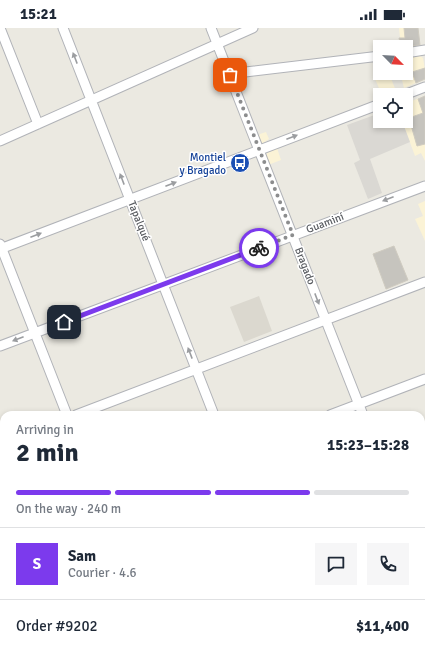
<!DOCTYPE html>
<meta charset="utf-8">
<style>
body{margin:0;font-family:Signika,sans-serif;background:#f6f6f7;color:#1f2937;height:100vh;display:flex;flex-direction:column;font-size:15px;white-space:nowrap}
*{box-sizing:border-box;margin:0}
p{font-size:13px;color:#747a83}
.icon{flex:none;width:22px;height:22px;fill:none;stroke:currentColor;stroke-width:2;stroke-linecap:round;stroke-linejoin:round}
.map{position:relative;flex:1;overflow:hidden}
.sheet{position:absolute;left:0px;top:383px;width:425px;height:248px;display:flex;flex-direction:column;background:#fff;border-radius:12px 12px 0 0;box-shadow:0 2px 6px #0003}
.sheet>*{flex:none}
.needle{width:26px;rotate:114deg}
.fabs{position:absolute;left:373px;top:12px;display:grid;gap:8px}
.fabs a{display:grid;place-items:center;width:40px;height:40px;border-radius:0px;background:#fff;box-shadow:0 2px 6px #0003;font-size:20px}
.pin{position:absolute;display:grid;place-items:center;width:34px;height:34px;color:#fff;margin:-17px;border-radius:8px;box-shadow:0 2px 6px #0006}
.courier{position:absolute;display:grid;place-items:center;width:40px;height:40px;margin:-20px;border:3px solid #7c3aed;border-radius:50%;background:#fff;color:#222;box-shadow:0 1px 5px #0007}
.summary em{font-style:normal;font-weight:700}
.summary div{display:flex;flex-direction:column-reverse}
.summary{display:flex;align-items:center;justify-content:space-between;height:68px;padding:0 16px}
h1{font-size:26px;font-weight:700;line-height:30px}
.bar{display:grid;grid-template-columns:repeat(4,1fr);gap:6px 4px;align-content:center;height:48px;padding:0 16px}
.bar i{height:5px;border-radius:3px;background:#e0e1e3}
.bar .active{background:#7c3aed}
.bar p{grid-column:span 4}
.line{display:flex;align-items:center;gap:10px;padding:0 16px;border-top:1px solid #e0e1e3}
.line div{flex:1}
.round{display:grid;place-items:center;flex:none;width:42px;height:42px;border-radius:0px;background:#f6f6f7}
.status{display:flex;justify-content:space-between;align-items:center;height:28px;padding:0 20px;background:#fff;direction:ltr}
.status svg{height:11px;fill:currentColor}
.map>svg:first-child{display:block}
.commercial{fill:#fbf3d6}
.industrial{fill:#dad8d3}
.education{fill:#dbd8cf}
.building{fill:#c6c4be;stroke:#cfcbc0}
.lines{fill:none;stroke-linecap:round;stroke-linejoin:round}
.minor-casing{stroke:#b1b3b8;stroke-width:11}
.minor{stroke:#fff;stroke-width:9}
.oneway{fill:#9b9da0}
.done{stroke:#8c8d8e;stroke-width:4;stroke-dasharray:0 7.2}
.route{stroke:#7c3aed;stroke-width:5}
.labels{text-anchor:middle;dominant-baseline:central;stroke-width:3;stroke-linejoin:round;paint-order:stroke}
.transit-label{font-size:11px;fill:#164399;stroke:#fff;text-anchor:end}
.street-label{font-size:11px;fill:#595c61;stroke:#fff}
</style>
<div class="status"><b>15:21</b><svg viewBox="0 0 49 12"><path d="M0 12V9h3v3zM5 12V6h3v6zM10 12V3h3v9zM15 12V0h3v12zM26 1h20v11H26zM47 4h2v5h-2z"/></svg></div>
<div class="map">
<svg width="425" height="631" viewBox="0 0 425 631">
<rect width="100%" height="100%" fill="#ebe9e1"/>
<path class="commercial" d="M 399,0 L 417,0 L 420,17 L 419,19 L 406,21 L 406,19 L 401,19 Z
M 420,28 L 423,30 L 425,42 L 425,51 L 404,60 L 401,48 L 406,46 L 406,30 Z
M 389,45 L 396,63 L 382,67 L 375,51 Z
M 425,68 L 425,133 L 421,125 L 415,128 L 402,93 L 406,93 L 406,75 Z
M 266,104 L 269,111 L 263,115 L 261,115 L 257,112 L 260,106 Z
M 277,120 L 281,132 L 268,137 L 266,128 L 267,125 Z
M 425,173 L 425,213 L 415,191 L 423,188 L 418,176 Z"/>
<path class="industrial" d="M 380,85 L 380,93 L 402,93 L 410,114 L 370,131 L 382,165 L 368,171 L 354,135 L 360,132 L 347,97 Z"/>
<path class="education" d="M 259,268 L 272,303 L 244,314 L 230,279 Z"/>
<path class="building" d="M 404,0 L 418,0 L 420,17 L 401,19 L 399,10 L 405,10 Z
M 425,40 L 425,51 L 416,55 L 412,44 Z
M 425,68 L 425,116 L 417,118 L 409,90 L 423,85 L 418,71 Z
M 394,218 L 408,252 L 386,261 L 373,226 Z"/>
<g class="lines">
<defs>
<path id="minor" d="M 0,0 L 38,96
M 63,0 L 214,387
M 211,0 L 363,387
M 406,25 L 425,22
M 230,47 L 237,45 L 380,28
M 404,67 L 425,59
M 0,113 L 253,0
M 0,216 L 67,387
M 0,221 L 380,76
M 0,318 L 425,158
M 76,387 L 425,254
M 330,387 L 425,351
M 0,416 L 4,414
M 421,450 L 425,448
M 0,512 L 4,511
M 421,535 L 425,545
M 421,564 L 425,563
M 0,609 L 4,607
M 161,627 L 162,631
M 308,627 L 310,631
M 79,631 L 98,627
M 201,631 L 211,627"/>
</defs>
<use href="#minor" class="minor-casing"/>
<use href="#minor" class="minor"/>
</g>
<defs><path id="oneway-solid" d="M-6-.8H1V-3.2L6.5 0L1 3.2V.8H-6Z"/></defs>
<g class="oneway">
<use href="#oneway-solid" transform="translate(75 30) rotate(-111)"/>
<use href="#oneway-solid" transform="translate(292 109) rotate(-21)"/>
<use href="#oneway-solid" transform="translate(122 151) rotate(-111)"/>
<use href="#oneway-solid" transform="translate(171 156) rotate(-21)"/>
<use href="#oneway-solid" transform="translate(388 171) rotate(159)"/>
<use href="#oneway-solid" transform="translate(36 207) rotate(-21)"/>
<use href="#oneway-solid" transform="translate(317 271) rotate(69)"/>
<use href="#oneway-solid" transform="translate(18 311) rotate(159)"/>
<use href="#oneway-solid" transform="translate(190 325) rotate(-111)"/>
</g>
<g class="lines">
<path class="done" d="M 230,47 L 293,207 L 259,220"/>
<path class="route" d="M 64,294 L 259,220"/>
</g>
<defs>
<symbol id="bus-disc" viewBox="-11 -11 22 22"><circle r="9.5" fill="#1a4fb4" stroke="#fff"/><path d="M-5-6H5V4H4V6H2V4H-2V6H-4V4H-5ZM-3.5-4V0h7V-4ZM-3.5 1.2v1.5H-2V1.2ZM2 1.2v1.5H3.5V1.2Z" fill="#fff"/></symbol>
</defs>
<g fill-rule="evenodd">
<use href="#bus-disc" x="229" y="124" width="22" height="22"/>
</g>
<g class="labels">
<g class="transit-label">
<text x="226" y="129">Montiel<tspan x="226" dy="13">y Bragado</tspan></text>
</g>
<g class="street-label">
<text transform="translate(139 193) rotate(68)">Tapalqué</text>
<text transform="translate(325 195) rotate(-21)">Guaminí</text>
<text transform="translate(305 238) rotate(69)">Bragado</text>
</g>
</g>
</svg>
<div class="fabs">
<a><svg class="needle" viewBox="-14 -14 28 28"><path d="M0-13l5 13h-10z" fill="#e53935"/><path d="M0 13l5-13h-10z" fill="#747a83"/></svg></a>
<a><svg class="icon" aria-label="locate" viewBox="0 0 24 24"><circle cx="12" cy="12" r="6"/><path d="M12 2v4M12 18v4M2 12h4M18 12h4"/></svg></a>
</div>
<div class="pin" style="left:230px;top:47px;background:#ea580c"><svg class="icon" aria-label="bag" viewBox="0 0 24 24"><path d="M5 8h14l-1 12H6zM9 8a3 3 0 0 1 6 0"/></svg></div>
<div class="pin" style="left:64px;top:294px;background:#1f2937"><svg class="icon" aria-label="home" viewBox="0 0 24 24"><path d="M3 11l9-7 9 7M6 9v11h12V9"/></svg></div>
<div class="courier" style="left:259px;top:220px"><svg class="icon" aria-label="bike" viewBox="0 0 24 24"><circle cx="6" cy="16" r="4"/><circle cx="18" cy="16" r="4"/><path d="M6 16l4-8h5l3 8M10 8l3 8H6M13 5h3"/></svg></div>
<section class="sheet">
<div class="summary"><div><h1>2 min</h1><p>Arriving in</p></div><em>15:23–15:28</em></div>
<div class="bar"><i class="active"></i><i class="active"></i><i class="active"></i><i></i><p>On the way · 240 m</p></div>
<div class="line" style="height:72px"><b class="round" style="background:#7c3aed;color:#fff">S</b><div><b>Sam</b><p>Courier · 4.6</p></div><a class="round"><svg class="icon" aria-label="chat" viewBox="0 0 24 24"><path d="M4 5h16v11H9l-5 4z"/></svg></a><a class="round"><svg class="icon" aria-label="phone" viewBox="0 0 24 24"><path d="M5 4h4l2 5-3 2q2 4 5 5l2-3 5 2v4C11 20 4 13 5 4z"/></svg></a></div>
<div class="line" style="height:52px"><div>Order #9202</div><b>$11,400</b></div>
</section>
</div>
